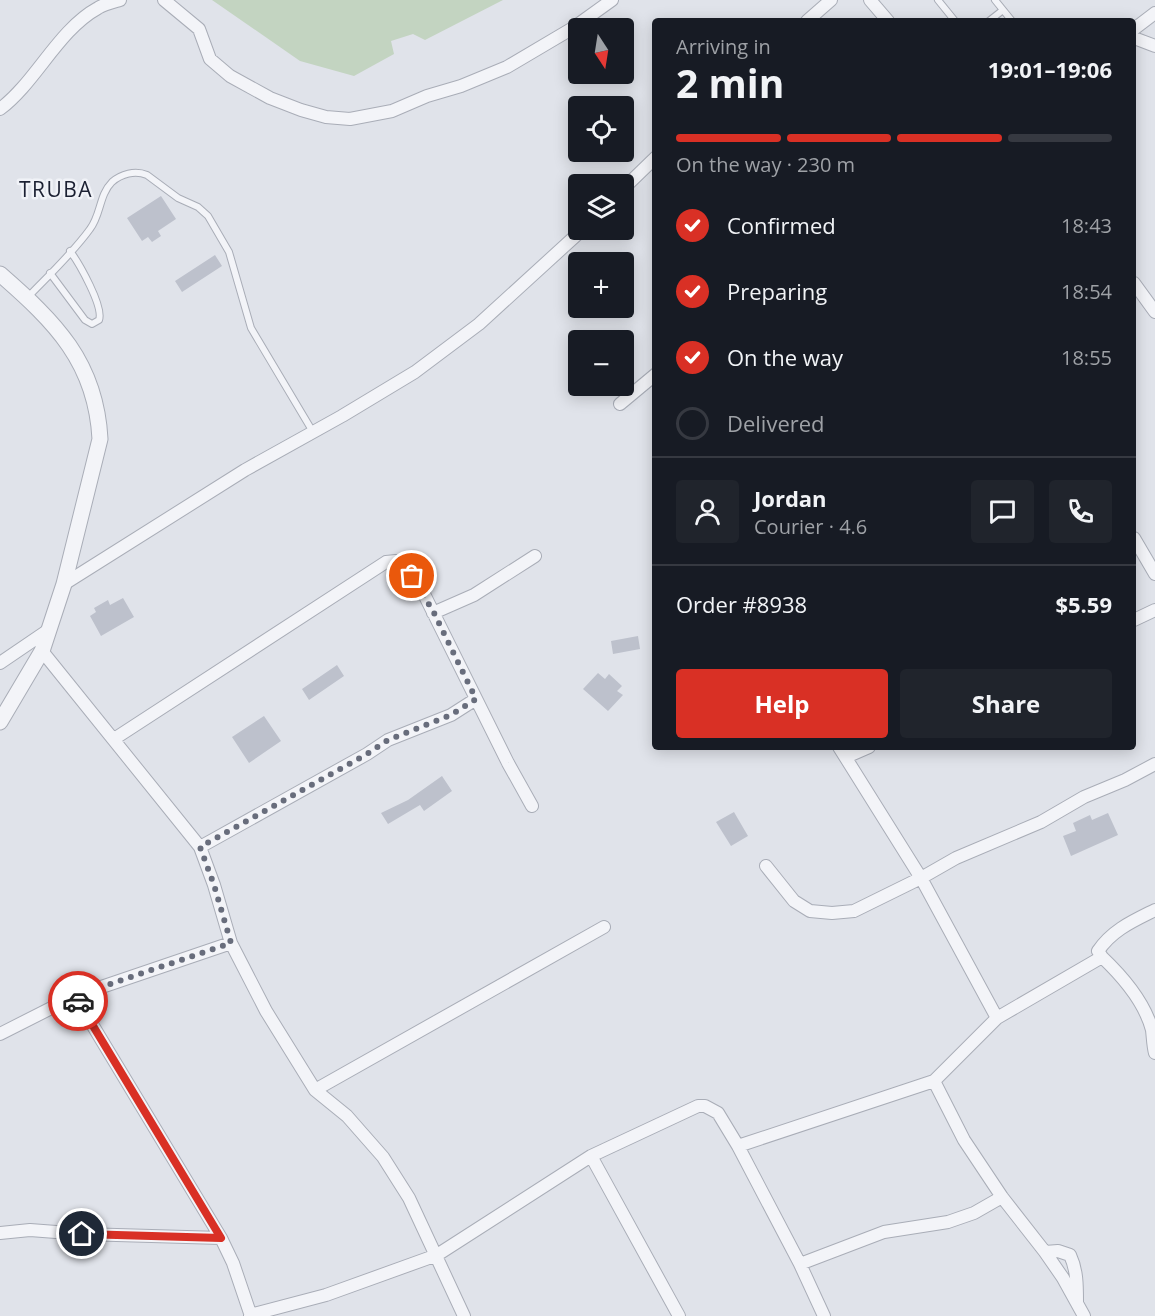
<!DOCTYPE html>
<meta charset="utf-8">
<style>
body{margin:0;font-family:"Open Sans",sans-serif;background:#20242c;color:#f1f3f6;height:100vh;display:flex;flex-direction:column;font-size:22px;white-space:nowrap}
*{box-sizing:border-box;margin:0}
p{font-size:20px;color:#9ea1a6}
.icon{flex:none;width:33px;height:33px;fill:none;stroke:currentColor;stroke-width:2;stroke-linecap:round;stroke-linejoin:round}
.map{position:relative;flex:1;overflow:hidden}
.sheet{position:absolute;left:652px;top:18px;width:484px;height:732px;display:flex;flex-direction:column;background:#171b24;border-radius:6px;box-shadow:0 3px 15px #0003}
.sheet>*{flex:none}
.needle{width:39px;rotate:168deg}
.fabs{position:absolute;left:568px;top:18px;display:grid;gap:12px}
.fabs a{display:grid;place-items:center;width:66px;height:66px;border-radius:6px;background:#171b24;box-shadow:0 3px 15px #0003;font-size:30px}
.pin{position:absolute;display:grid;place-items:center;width:51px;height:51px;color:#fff;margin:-26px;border:3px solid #fff;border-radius:50%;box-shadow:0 2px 6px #0007}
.courier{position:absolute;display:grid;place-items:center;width:60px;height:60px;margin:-30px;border:4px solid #d93025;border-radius:50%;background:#fff;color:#222;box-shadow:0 2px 8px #0007}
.head em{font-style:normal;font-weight:700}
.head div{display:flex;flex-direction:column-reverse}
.head{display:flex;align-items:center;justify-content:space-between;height:102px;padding:0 24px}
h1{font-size:39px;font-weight:700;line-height:45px}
.bar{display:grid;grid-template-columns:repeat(4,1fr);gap:9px 6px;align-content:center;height:72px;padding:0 24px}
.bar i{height:8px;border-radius:4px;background:#363941}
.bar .current{background:#d93025}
.bar p{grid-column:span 4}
.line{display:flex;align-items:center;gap:15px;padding:0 24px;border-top:2px solid #363941}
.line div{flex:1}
.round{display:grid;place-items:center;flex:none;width:63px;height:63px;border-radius:6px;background:#20242c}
ol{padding:0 24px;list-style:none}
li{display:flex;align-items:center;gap:18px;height:66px}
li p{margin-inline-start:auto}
li .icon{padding:6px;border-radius:50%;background:#d93025;color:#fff;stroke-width:4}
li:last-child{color:#9ea1a6}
li i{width:33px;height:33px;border:3px solid #363941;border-radius:50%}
.action{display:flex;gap:12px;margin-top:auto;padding:12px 24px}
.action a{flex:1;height:69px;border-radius:6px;background:#d93025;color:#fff;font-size:24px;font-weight:700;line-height:69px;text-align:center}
.action a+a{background:#20242c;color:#f1f3f6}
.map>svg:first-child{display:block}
.green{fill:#c3d4c1}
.building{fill:#bdc1cc}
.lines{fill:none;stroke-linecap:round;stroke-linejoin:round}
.service-casing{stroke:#a9adb7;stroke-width:8}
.minor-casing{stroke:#a9adb7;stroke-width:14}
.tertiary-casing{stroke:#a9adb7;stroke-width:17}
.service{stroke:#f3f4f8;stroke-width:6}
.minor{stroke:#f3f4f8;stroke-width:12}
.tertiary{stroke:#f3f4f8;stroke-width:15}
.done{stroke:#686d7c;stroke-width:6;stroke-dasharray:0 10.8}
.route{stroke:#d93025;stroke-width:8}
.labels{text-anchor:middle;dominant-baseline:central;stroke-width:5;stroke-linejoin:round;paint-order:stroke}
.quarter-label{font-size:21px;letter-spacing:1.5px;fill:#1b2032;stroke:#f0f2f7}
</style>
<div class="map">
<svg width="1155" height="1316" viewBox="0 0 1155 1316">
<rect width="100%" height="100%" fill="#e0e3ea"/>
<path class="green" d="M 212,0 L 503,0 L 425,40 L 413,34 L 391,41 L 394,54 L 354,76 L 300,61 Z"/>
<path class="building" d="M 161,196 L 176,219 L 158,231 L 161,236 L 152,242 L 148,237 L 142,241 L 127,218 Z
M 215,255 L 222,266 L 182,292 L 175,281 Z
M 123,598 L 134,617 L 101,636 L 90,616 L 96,612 L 94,608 L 108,600 L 110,605 Z
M 638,636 L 640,649 L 613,654 L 611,641 Z
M 337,665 L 344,676 L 309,700 L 302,689 Z
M 598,673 L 605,679 L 609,674 L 622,686 L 617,691 L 623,695 L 608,711 L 583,689 Z
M 264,716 L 281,741 L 249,763 L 232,737 Z
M 442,776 L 452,791 L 424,811 L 420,805 L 388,824 L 381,813 L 408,800 Z
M 734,812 L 748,836 L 731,846 L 716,822 Z
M 1108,813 L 1118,835 L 1071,856 L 1063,836 L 1076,831 L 1073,823 L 1090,815 L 1092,820 Z"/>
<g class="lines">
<defs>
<path id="service" d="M 938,0 L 955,21
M 995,0 L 1012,21
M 989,21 L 1003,10
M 50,273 L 85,320 L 92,324 L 99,320 C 104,307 79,263 70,251
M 27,298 C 48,276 72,254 90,229 C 101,215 99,195 112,182 C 121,174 135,170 147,175 L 178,198 L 198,207 L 208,216 L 229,252 L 251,328 L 313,432"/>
<path id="minor" d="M 164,0 L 199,29 L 210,59 L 230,76 L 270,98 L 301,110 L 326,117 L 350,119 L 392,111 L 427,96 L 461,86 L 507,67 L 573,28 L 612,0
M 870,0 L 888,21
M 807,21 L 831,0
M 1134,29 L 1155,13
M 1134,38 L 1155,46
M 0,109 C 36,82 58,30 98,8 C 104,4 113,2 120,0
M 624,188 L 656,157
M 1134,283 L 1155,312
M 620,404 L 656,374
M 1134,538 L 1155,574
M 64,584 L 245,470 L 342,416 L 415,372 L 479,324 L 582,230
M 433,613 L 474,595 L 535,556
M 1134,620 L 1155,610
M 42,651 L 200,847 L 214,885 L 231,943 L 266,1011 L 315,1090 L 347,1116 L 383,1157 L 409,1198 L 464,1316
M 0,663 L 47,631
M 114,739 L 386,562 L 396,561 L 412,576 L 424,594 L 508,763 L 532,806
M 839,747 L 921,878 L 997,1018
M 846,757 L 869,747
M 200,847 L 367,754 L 388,740 L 451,715 L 476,699
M 766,866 L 794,901 L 810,911 L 832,913 L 854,911 L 921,878 L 956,858 L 1041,822 L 1084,797 L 1125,780 L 1155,764
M 1102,957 C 1122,976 1145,1003 1152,1030 C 1153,1038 1153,1046 1155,1053
M 75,996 L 221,1238 L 233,1263 L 251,1316
M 0,1034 L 75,996 L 231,943
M 934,1081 L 964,1140 L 1002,1197 L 1045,1252 L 1063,1278 L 1084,1316
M 315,1090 L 604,927
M 738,1146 L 934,1081 L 997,1018 L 1102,957 L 1098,951 C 1112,930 1133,921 1155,910
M 591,1156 L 679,1316
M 0,1233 L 30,1230 L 82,1234 L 221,1238
M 1045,1252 L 1058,1251 L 1070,1255 C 1077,1270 1077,1285 1077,1302
M 800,1264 L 884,1232 L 948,1222 L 974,1213 L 1002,1197
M 250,1315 L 326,1295 L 437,1255 L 591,1156 L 698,1106 L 705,1106 L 718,1113 L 738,1146 L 800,1264 L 824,1316"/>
<path id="tertiary" d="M 0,274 C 55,322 96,362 100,439 L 64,584 L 42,651 L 0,722"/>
</defs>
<use href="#service" class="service-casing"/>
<use href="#minor" class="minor-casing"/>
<use href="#tertiary" class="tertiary-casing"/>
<use href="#service" class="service"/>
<use href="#minor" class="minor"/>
<use href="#tertiary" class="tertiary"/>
</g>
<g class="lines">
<path class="done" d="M 78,1001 L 75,996 L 231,943 L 214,885 L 200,847 L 367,754 L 388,740 L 451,715 L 476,699 L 434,613 L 412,576"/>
<path class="route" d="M 78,1001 L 221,1238 L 82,1234"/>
</g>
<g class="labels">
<g class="quarter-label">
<text x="56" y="189">TRUBA</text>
</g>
</g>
</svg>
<div class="fabs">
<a><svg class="needle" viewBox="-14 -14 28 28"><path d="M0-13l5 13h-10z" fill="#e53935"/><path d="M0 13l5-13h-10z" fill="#9ea1a6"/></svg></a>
<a><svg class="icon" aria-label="locate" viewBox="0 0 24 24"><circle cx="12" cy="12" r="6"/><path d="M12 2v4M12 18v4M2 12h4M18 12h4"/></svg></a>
<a><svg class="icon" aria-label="layers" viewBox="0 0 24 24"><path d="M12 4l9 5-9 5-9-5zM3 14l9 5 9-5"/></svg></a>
<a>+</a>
<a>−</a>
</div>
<div class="pin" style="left:412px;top:576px;background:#ea580c"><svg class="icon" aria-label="bag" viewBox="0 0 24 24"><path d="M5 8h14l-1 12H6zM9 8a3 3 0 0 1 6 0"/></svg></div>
<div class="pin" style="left:82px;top:1234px;background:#1f2937"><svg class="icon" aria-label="home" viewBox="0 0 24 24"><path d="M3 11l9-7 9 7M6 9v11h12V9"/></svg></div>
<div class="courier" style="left:78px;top:1001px"><svg class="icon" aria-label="car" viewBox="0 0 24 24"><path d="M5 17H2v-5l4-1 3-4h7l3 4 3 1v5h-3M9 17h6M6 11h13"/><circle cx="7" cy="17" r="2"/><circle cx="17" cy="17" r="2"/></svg></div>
<section class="sheet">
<div class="head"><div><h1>2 min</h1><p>Arriving in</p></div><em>19:01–19:06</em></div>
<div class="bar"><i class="current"></i><i class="current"></i><i class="current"></i><i></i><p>On the way · 230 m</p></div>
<ol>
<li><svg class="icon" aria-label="check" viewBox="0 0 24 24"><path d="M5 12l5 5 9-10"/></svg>Confirmed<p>18:43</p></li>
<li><svg class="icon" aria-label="check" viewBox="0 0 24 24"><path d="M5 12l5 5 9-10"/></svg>Preparing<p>18:54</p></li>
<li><svg class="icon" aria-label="check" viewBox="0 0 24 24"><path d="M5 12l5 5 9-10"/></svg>On the way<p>18:55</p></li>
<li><i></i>Delivered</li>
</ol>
<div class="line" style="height:108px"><a class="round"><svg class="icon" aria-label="person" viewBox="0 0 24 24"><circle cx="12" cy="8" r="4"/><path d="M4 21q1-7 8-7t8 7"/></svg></a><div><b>Jordan</b><p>Courier · 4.6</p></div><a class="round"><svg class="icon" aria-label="chat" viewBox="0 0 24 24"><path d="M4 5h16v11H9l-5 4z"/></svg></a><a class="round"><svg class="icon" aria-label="phone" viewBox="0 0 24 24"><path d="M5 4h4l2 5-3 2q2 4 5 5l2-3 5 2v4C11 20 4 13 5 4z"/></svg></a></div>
<div class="line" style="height:78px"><div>Order #8938</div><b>$5.59</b></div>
<div class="action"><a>Help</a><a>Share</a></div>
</section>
</div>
